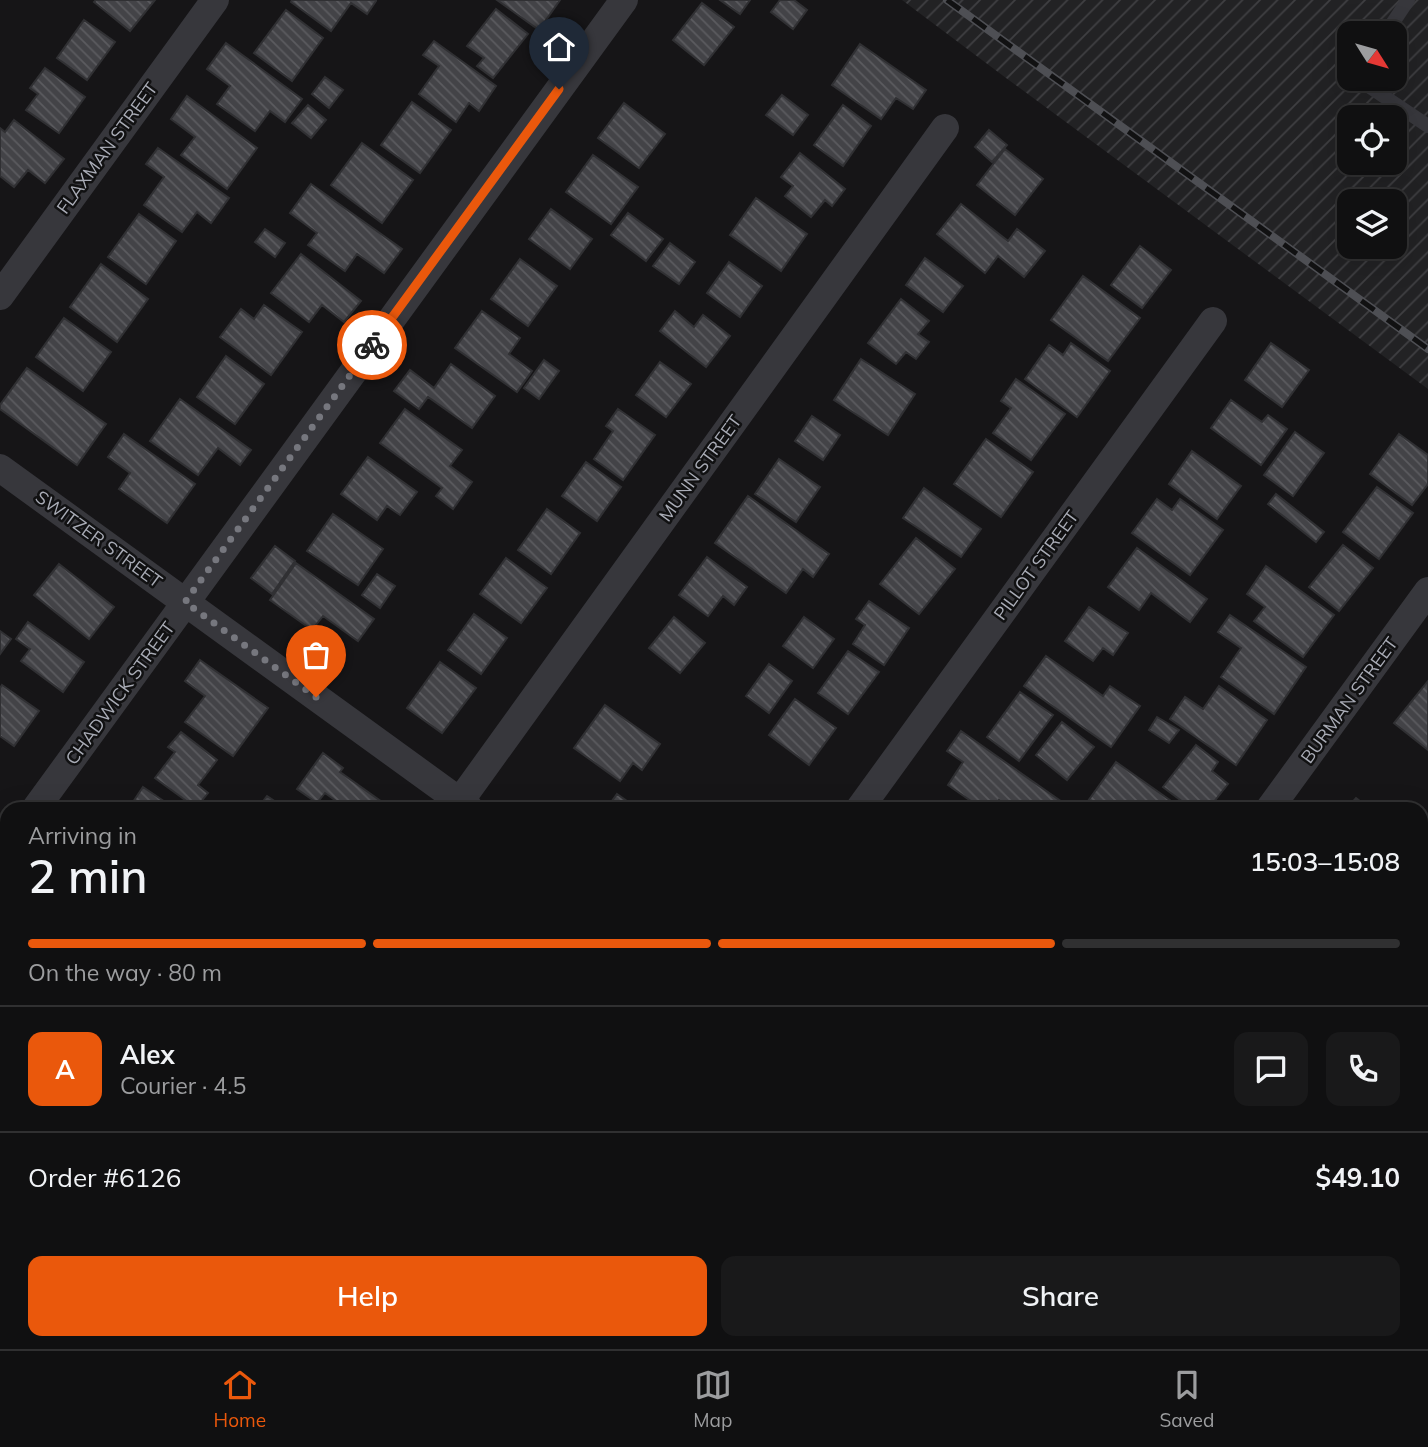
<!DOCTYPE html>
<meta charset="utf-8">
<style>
body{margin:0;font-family:Mulish,sans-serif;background:#19191a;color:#f1f3f6;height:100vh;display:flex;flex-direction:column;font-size:26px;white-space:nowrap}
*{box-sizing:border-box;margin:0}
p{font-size:23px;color:#9c9d9f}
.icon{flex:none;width:38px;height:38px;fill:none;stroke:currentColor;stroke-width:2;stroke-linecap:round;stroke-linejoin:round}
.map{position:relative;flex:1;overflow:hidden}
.drawer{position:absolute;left:0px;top:802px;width:1428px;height:548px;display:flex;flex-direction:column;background:#101011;border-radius:21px 21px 0 0;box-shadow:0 7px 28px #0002,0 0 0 2px #303031}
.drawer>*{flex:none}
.needle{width:46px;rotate:127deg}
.buttons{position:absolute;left:1337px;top:21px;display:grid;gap:14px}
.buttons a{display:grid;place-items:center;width:70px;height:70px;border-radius:14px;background:#101011;box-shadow:0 7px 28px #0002,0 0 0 2px #303031;font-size:35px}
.pin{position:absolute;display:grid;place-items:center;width:60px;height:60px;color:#fff;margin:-72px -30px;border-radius:50% 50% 50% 0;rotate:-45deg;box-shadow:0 0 7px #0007}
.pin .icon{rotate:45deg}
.courier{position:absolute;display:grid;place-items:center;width:70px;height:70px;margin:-35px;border:5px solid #ea580c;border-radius:50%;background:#fff;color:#222;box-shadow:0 2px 9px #0007}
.summary em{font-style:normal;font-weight:600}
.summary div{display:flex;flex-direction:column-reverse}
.summary{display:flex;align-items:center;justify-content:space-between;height:119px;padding:0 28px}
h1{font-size:46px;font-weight:600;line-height:52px}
.bar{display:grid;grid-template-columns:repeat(4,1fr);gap:10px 7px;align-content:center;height:84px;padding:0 28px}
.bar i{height:9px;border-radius:5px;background:#303031}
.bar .selected{background:#ea580c}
.bar p{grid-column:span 4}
.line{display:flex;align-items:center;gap:18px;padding:0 28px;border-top:2px solid #303031}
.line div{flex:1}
.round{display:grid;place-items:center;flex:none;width:74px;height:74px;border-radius:14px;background:#19191a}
.action{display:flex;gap:14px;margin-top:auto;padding:14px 28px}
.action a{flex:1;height:80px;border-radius:14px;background:#ea580c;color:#fff;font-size:28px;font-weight:600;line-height:80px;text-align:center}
.action a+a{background:#19191a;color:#f1f3f6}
.tabs{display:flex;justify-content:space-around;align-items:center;height:98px;border-top:2px solid #303031;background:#101011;font-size:19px;color:#9c9d9f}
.tabs a{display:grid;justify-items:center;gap:4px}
.tabs .selected{color:#ea580c}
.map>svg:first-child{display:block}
.industrial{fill:url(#industrial-furrows);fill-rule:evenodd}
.building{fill:url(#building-back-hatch);stroke:#303033;stroke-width:2}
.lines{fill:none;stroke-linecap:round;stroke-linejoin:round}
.lane{stroke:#37373c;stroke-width:14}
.street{stroke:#37373c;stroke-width:28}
.rail-casing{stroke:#4e4f54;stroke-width:8}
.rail{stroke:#111112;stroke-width:5;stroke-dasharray:16;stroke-linecap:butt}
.done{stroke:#76777e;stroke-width:7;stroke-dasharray:0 12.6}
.route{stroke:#ea580c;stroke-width:9}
.labels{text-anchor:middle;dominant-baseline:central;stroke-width:5;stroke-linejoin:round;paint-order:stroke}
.street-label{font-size:18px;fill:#a9acb6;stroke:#111112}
</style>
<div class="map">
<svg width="1428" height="1349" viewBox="0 0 1428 1349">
<defs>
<pattern id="industrial-furrows" width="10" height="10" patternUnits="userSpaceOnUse" patternTransform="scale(1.75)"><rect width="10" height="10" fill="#222224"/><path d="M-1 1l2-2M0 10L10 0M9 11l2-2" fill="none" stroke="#3f3f42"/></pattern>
<pattern id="building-back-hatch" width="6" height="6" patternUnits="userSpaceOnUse" patternTransform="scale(1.75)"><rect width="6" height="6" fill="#434347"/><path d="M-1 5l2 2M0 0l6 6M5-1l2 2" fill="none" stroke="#5b5b5f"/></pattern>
</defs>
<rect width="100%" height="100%" fill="#161517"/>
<path class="industrial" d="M 902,0 L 1428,0 L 1428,389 L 1006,78 ZM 1349,33 L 1395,33 L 1395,79 L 1349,79 ZM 1349,117 L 1395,117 L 1395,163 L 1349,163 ZM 1349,201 L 1395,201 L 1395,247 L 1349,247 Z"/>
<path class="building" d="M 96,0 L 155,0 L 130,31 L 94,2 Z
M 292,0 L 376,0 L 376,1 L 367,14 L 351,3 L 331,31 L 291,2 Z
M 497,0 L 560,0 L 539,30 Z
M 720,0 L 750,0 L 740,14 Z
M 780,0 L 794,0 L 807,10 L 793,29 L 771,12 Z
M 702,3 L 734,27 L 704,65 L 673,40 Z
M 496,9 L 528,34 L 493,78 L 477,66 L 484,58 L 467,46 Z
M 286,10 L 323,38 L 292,81 L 254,53 Z
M 84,20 L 115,42 L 87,80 L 57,58 Z
M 434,41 L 496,86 L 479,111 L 469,103 L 456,122 L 419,94 L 439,66 L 423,55 Z
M 226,43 L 302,99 L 285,122 L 270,111 L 255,131 L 217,104 L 230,86 L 207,69 Z
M 860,44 L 926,90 L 913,109 L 896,98 L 881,119 L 832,85 Z
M 45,68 L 85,97 L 59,133 L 26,110 L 38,94 L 30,88 Z
M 325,77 L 343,90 L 329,108 L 312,94 Z
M 782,95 L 808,115 L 793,135 L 766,115 Z
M 187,96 L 257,148 L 227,189 L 181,155 L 195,137 L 171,119 Z
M 412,102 L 451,130 L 420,173 L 381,145 Z
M 624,103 L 665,134 L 639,168 L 598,138 Z
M 308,105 L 326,120 L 311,138 L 292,123 Z
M 843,105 L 871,126 L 843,166 L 814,145 Z
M 14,120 L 64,159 L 45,183 L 28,170 L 14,187 L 0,176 L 0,128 L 5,132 Z
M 989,130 L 1007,145 L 992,162 L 975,147 Z
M 362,143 L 413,180 L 382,223 L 331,185 Z
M 158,148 L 229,198 L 211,223 L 197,212 L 182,232 L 144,205 L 164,177 L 146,164 Z
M 1005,149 L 1043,179 L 1015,215 L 977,185 Z
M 800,153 L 845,189 L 832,206 L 825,200 L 811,217 L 785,196 L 793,186 L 781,177 Z
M 593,155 L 638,187 L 611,224 L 566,192 Z
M 311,184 L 402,249 L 384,273 L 357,254 L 345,271 L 308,245 L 317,233 L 290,213 Z
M 756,198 L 807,234 L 781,271 L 730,235 Z
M 961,204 L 1008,241 L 1017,229 L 1045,251 L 1024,277 L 998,256 L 985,273 L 937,234 Z
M 551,209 L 592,239 L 570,269 L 529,239 Z
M 628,213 L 663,239 L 646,261 L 611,235 Z
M 139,214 L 176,241 L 146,284 L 108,257 Z
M 265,229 L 285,243 L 275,257 L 255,242 Z
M 670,243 L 695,262 L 679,284 L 653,266 Z
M 1140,246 L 1171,270 L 1142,308 L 1111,285 Z
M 301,254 L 361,301 L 344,322 L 322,305 L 309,322 L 271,293 Z
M 925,258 L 963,286 L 943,312 L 906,285 Z
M 520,259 L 557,286 L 528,326 L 491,299 Z
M 729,262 L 762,286 L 740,317 L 707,293 Z
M 101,264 L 148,299 L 117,342 L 70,307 Z
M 1083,276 L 1140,318 L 1108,361 L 1051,320 Z
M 901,299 L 929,321 L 918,334 L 929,342 L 916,359 L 906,352 L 896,364 L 868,343 Z
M 264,305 L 302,332 L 271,375 L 220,337 L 241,309 L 254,319 Z
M 482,311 L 520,338 L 509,354 L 532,371 L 517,392 L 455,348 Z
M 675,311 L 694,327 L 703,315 L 730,336 L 706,367 L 660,331 Z
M 64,318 L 111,352 L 83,391 L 36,357 Z
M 1071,343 L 1110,371 L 1077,417 L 1025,379 L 1049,345 L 1063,355 Z
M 1271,343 L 1309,370 L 1282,407 L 1245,380 Z
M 226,356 L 264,384 L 235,424 L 197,397 Z
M 861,359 L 915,394 L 888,435 L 834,400 Z
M 544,360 L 559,371 L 539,399 L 524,388 Z
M 660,362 L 691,384 L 666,417 L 636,395 Z
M 451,364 L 495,396 L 472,428 L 428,397 L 419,409 L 394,391 L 410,370 L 434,388 Z
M 27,368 L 106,424 L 77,465 L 0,409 L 0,405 Z
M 1016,379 L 1065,414 L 1031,460 L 993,433 L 1011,408 L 1001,401 Z
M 180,399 L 251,450 L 240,465 L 218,448 L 198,475 L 150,441 Z
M 1231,400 L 1262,422 L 1268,415 L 1287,429 L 1261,465 L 1211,428 Z
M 405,409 L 462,450 L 450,466 L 472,482 L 453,509 L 436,496 L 442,488 L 380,443 Z
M 618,409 L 655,435 L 623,480 L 594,459 L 613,431 L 606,426 Z
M 812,416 L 840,435 L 823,460 L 795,441 Z
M 1295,432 L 1324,453 L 1293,496 L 1264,475 Z
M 124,434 L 195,484 L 167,523 L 119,489 L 130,473 L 108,457 Z
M 1399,434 L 1428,455 L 1428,484 L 1412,505 L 1370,474 Z
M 986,439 L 1033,472 L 1001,517 L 954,484 Z
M 1192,451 L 1241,486 L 1217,519 L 1169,484 Z
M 368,457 L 417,492 L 400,515 L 387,506 L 377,520 L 341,494 Z
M 779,459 L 820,487 L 796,522 L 755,494 Z
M 586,462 L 621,487 L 597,521 L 562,496 Z
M 1377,487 L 1413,513 L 1379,559 L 1343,532 Z
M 924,488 L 981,529 L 961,557 L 903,518 Z
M 1276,494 L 1324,532 L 1316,542 L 1268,504 Z
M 748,496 L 829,554 L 813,577 L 803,569 L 786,593 L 715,543 Z
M 1157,499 L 1172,510 L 1180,499 L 1223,530 L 1190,575 L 1132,533 Z
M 547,509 L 580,533 L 551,574 L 518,550 Z
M 333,514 L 383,549 L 358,585 L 307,551 Z
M 916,538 L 955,569 L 919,614 L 880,584 Z
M 1343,545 L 1373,568 L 1339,611 L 1309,587 Z
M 275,546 L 295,561 L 272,594 L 251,578 Z
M 1137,548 L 1207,599 L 1190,622 L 1151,593 L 1139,610 L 1108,587 Z
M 707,557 L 747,587 L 734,605 L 723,596 L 708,616 L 679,595 Z
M 506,558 L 547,588 L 521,623 L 480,594 Z
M 296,563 L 374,619 L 358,641 L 323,616 L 312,630 L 270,600 Z
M 59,564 L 114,607 L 89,639 L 34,595 Z
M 1266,566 L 1334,615 L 1303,657 L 1254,621 L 1265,607 L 1247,594 Z
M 377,574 L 395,586 L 380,608 L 362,595 Z
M 869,601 L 909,628 L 884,665 L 853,644 L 865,625 L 856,619 Z
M 1089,607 L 1128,633 L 1113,655 L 1103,648 L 1093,661 L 1065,641 Z
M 474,614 L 507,638 L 481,674 L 448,650 Z
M 1230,615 L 1306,667 L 1274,714 L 1221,677 L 1241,648 L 1218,632 Z
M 674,617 L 705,643 L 680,673 L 649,648 Z
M 804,617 L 834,639 L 813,668 L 783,646 Z
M 28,622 L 84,662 L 63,692 L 21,661 L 30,649 L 16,639 Z
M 0,631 L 11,639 L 0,654 Z
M 848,651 L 879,672 L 848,714 L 818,693 Z
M 1046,656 L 1103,696 L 1110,686 L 1140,706 L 1111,747 L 1024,686 Z
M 200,660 L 268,708 L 233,756 L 185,722 L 205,696 L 185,681 Z
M 440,662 L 476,688 L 442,733 L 407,708 Z
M 769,664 L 792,681 L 769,713 L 746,696 Z
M 1428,681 L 1428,750 L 1394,723 Z
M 2,685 L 39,711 L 14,746 L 0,736 L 0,688 Z
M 1219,686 L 1267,720 L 1236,765 L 1170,719 L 1185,697 L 1203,709 Z
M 1020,692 L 1053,715 L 1019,761 L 987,737 Z
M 795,699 L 836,728 L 809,765 L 769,735 Z
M 605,705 L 660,744 L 642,770 L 633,763 L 620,781 L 574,748 Z
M 1157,717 L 1179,730 L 1169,743 L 1149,730 Z
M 1062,722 L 1094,747 L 1067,780 L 1036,755 Z
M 961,731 L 1062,802 L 1057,808 L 1011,808 L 999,800 L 994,808 L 981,808 L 948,785 L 963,762 L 947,751 Z
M 181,732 L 217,760 L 198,785 L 208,793 L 196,808 L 155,778 L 175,752 L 168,747 Z
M 1196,745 L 1218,762 L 1212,771 L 1228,784 L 1209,808 L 1191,808 L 1163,787 Z
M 323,753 L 343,768 L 340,772 L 382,802 L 377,808 L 346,808 L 325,793 L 317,803 L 297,789 Z
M 1116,762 L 1181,808 L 1083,808 Z
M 143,787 L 174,808 L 129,808 Z
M 617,794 L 637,808 L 607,808 Z
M 267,796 L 285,808 L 258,808 Z
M 1356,798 L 1369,808 L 1347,808 Z
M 1428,886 L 1428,905 L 1421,899 L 1421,895 Z
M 1421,985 L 1428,991 L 1428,1041 L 1421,1050 Z
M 0,1001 L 7,1006 L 7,1069 L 0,1064 Z
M 0,1078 L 7,1083 L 7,1109 L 0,1103 Z
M 4,1261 L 7,1263 L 7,1315 L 0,1310 L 0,1266 Z
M 1421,1310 L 1428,1315 L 1426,1332 L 1428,1333 L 1428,1349 L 1400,1349 L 1391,1342 L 1421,1342 Z
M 111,1342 L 133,1342 L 143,1349 L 107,1349 Z
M 159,1342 L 196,1342 L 191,1349 L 168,1349 Z
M 328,1342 L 345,1342 L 355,1349 L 323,1349 Z
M 376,1342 L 399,1342 L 394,1349 L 386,1349 Z
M 599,1342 L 621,1342 L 616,1349 L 608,1349 Z
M 751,1342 L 807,1342 L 812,1346 L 810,1349 L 746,1349 Z
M 960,1342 L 1003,1342 L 999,1349 L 955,1349 Z
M 1102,1342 L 1139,1342 L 1142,1345 L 1139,1349 L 1098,1349 Z
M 1370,1342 L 1375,1342 L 1384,1349 L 1365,1349 Z"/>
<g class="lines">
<path class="lane" d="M 1386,33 L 1408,0
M 1358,79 L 1428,126"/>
<path class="street" d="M 0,296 L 215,0
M 0,468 L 469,808
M 36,808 L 624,0
M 455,808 L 945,128
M 860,808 L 1213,321
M 1270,808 L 1428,591
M 0,858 L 7,848
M 1421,1167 L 1428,1157
M 1205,1342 L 1214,1349
M 63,1349 L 68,1342
M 468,1349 L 473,1342
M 878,1349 L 883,1342
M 1289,1349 L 1294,1342"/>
<defs>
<path id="rail" d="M 947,0 L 1428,349"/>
</defs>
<use href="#rail" class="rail-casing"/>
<use href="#rail" class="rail"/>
</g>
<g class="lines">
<path class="done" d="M 316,697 L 185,602 L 372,345"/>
<path class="route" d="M 372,345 L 559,89"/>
</g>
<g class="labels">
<g class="street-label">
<text transform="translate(107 148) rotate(-54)">FLAXMAN STREET</text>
<text transform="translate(700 468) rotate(-54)">MUNN STREET</text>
<text transform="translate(99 539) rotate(36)">SWITZER STREET</text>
<text transform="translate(1036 565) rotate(-54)">PILLOT STREET</text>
<text transform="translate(120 693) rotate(-54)">CHADWICK STREET</text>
<text transform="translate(1349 700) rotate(-54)">BURMAN STREET</text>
</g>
</g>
</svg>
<div class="buttons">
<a><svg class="needle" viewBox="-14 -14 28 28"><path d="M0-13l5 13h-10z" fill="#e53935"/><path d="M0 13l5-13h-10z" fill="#9c9d9f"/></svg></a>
<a><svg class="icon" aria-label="locate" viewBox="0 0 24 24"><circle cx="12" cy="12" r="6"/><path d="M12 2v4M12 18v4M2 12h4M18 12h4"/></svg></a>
<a><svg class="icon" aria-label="layers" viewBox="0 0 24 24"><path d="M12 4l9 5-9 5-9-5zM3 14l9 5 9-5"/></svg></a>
</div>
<div class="pin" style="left:316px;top:697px;background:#ea580c"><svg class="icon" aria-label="bag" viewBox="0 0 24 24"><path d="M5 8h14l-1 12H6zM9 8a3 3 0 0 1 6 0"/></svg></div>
<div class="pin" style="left:559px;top:89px;background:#1f2937"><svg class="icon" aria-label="home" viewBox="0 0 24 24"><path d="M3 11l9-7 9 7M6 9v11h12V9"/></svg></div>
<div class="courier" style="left:372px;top:345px"><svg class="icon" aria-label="bike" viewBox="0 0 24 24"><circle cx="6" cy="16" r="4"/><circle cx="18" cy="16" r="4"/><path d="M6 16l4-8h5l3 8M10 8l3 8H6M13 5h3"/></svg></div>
<section class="drawer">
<div class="summary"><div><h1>2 min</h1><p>Arriving in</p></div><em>15:03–15:08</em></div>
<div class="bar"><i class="selected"></i><i class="selected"></i><i class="selected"></i><i></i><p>On the way · 80 m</p></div>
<div class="line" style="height:126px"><b class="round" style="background:#ea580c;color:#fff">A</b><div><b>Alex</b><p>Courier · 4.5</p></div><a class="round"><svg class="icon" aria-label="chat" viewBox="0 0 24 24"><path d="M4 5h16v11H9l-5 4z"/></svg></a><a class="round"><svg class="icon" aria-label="phone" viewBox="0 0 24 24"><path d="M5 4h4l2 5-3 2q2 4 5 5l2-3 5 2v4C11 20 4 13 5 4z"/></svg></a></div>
<div class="line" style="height:91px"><div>Order #6126</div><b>$49.10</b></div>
<div class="action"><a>Help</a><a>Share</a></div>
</section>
</div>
<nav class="tabs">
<a class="selected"><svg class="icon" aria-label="home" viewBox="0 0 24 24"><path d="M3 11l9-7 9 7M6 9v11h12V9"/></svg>Home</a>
<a><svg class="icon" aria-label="map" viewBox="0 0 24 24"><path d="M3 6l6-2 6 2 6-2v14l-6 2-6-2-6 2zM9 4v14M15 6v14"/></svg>Map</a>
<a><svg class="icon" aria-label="saved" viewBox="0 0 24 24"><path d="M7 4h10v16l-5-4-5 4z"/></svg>Saved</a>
</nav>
